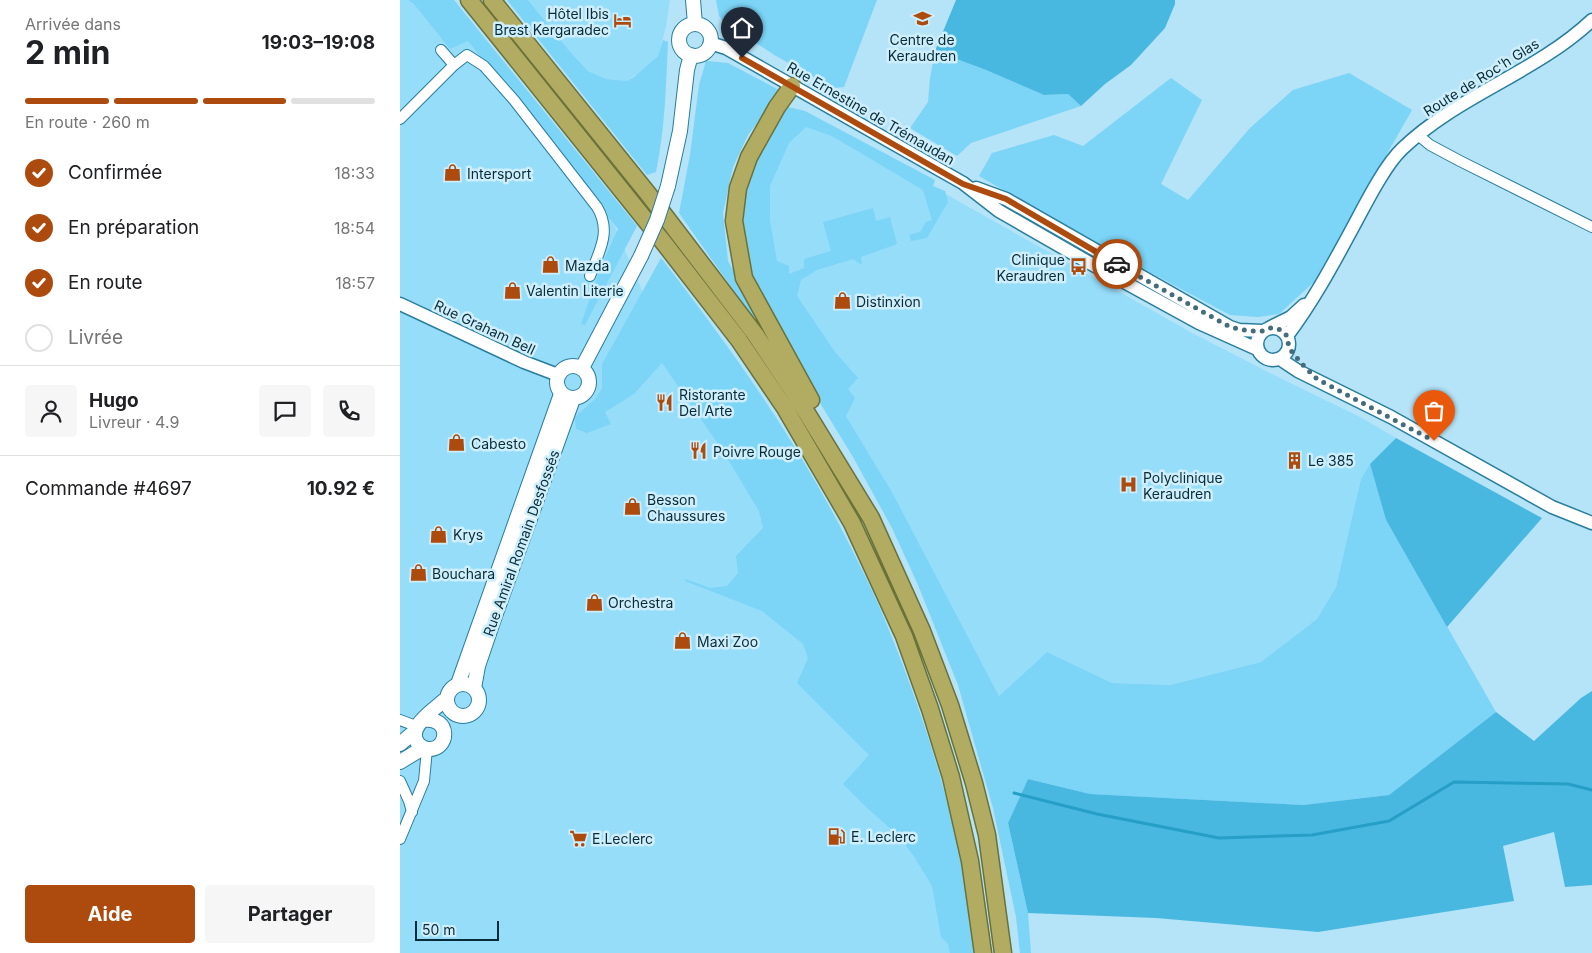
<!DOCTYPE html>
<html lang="fr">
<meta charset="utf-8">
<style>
body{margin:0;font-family:Inter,sans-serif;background:#f6f6f6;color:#202124;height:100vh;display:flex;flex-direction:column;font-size:19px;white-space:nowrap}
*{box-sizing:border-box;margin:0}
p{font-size:16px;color:#757577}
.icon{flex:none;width:28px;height:28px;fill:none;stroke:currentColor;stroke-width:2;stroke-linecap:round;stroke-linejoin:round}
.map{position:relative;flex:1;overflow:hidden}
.sheet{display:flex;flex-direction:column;background:#fff;width:400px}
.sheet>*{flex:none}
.scale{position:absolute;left:15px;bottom:12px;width:84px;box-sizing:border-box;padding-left:5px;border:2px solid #082c39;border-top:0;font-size:14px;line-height:18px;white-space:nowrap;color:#082c39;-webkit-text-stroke:4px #cfeefb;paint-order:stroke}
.pin{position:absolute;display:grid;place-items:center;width:42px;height:42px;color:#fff;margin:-51px -21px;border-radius:50% 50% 50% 0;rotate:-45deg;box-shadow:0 0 5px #0007}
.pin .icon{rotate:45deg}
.courier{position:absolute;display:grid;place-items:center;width:50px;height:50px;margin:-25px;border:4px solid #ad4b0e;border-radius:50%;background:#fff;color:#222;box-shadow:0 1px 6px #0007}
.summary em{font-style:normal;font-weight:700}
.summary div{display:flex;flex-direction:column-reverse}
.summary{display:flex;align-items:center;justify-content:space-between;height:85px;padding:0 25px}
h1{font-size:32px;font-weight:700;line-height:38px}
.bar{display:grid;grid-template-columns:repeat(4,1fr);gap:8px 5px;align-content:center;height:60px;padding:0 25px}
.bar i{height:6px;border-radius:4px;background:#e0e0e0}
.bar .active{background:#ad4b0e}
.bar p{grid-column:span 4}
.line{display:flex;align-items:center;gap:12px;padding:0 25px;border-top:1px solid #e0e0e0}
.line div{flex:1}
.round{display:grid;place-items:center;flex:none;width:52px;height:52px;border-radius:5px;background:#f6f6f6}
ol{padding:0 25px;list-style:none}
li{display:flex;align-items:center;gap:15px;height:55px}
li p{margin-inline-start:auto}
li .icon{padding:5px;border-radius:50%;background:#ad4b0e;color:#fff;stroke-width:4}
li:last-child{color:#757577}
li i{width:28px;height:28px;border:2px solid #e0e0e0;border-radius:50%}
.primary-button{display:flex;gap:10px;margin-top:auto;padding:10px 25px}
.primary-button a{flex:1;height:58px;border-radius:5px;background:#ad4b0e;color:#fff;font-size:20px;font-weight:700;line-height:58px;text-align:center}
.primary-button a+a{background:#f6f6f6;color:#202124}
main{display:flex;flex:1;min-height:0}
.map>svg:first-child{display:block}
.built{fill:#96ddfa}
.green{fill:#7cd4f7}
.forest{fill:#48b8e1}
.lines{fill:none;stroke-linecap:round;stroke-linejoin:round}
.stream{stroke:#269ec6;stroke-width:3}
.minor-casing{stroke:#297e9d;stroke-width:12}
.tertiary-casing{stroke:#297e9d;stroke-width:15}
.secondary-casing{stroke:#297e9d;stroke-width:16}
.trunk-casing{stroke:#6a723a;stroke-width:19}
.minor{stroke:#fff;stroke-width:10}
.tertiary{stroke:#fff;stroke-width:12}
.secondary{stroke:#fff;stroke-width:14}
.trunk{stroke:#b2ac62;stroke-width:16}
.secondary-bridge-casing{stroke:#297e9d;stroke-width:16;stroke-linecap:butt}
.secondary-bridge{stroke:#fff;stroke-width:14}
.done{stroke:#456c7c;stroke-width:5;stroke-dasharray:0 9}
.route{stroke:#ad4b0e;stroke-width:6}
.labels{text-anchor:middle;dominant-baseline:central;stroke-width:5;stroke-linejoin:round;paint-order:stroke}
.poi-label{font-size:14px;fill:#082c39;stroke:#cfeefb;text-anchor:start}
.street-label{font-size:14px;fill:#082c39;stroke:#cfeefb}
</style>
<main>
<section class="sheet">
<div class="summary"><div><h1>2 min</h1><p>Arrivée dans</p></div><em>19:03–19:08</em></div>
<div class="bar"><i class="active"></i><i class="active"></i><i class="active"></i><i></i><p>En route · 260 m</p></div>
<ol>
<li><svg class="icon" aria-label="check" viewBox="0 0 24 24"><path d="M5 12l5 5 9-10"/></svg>Confirmée<p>18:33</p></li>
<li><svg class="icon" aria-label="check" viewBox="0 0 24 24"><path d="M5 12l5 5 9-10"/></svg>En préparation<p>18:54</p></li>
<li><svg class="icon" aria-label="check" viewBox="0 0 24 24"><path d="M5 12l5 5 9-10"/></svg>En route<p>18:57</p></li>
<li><i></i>Livrée</li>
</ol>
<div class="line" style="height:90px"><a class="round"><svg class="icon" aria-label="person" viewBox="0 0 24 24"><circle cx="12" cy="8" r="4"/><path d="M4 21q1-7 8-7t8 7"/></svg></a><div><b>Hugo</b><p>Livreur · 4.9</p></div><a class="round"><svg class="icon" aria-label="chat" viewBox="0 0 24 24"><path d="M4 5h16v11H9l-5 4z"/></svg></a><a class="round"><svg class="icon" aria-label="phone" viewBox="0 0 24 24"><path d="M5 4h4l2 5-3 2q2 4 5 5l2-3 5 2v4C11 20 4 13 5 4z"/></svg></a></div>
<div class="line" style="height:65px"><div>Commande #4697</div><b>10.92 €</b></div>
<div class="primary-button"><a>Aide</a><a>Partager</a></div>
</section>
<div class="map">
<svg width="1192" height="953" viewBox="0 0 1192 953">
<rect width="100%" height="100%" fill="#b5e3f7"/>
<path class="built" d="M 0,0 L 39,0 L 212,220 L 272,361 L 372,518 L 472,755 L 540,869 L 553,953 L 0,953 Z
M 128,0 L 270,0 L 266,27 L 258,56 L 245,68 L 227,81 L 206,79 L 188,71 L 172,54 Z
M 397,125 L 425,126 L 794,334 L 874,375 L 960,417 L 996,438 L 970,464 L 961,479 L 936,587 L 917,619 L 861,662 L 770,685 L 712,683 L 647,652 L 599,696 L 492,492 L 446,416 L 379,296 L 367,223 L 371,168 Z"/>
<path class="green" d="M 8,0 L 54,0 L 237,226 L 185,325 L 181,324 L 202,264 L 218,229 L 68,41 L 50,49 L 14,4 Z
M 107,0 L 128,0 L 172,54 L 188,71 L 206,79 L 227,81 L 234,77 L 258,56 L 263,40 L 268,42 C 266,85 265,129 256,172 L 247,175 Z
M 316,0 L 477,0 L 444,87 L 433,88 L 376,56 L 324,22 L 319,16 Z
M 535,51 L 586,70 L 644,95 L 668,94 L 681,106 L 571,143 L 557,156 L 510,128 L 528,102 L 530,78 Z
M 306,61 L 328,63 L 379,90 L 377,97 L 348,135 L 333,167 L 323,213 L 328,261 L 358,315 L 353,318 L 279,213 L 290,155 L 299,85 Z
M 949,73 L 1012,110 L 914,282 L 879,314 L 858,317 L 830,315 L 695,243 L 579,176 L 592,153 L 654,135 L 683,146 L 771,78 L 802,100 L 761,184 L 788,200 L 850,128 L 893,90 Z
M 388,107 L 405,111 L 535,180 L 533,186 L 545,191 L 548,202 L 527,238 L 511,241 L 509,235 L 520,232 L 526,222 L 532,220 L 523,190 L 432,136 L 406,127 L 389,143 L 370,186 L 370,221 L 377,261 L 389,266 L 389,274 L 404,268 L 404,259 L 431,251 L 423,222 L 473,208 L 476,221 L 490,217 L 497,244 L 461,257 L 462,265 L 453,259 L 417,270 L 401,280 L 397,296 L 435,352 L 458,378 L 448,389 L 455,398 L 446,416 L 492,492 L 599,696 L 647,652 L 712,683 L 770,685 L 861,662 L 917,619 L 936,587 L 961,479 L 970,464 L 986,520 L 1096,712 L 989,795 L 903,805 L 689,794 L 628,779 L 608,823 L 628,913 L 631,953 L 620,953 L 616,917 L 593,808 L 558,685 L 518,585 L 492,528 L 453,457 L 395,362 L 350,274 L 342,232 L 347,182 L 367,137 Z
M 261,258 C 336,354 406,454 459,564 C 467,580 475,596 482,613 C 518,700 549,791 565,884 C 569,907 572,930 575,953 L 550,953 L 548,944 L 541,937 L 532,886 L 515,858 L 499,836 L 467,808 L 443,784 L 469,755 L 397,683 L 408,658 L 403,644 L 362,611 L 285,581 L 285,579 L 310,588 L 327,586 L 338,573 L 336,556 L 363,528 L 359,511 L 321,448 L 262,363 L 234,394 L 205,412 L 211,424 L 187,433 L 176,429 L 175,417 L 196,398 L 202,388 L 202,364 Z"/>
<path class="forest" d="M 556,0 L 775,0 L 775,4 L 765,28 L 731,65 L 705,84 L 681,106 L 668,94 L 644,95 L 586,70 L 535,51 Z
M 996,438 L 1142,518 L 1047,627 L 986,520 L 970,464 Z
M 1192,691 L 1192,885 L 1165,887 L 1154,832 L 1103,846 L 1114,901 L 918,932 L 756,918 L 628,913 L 608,823 L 628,779 L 690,794 L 903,805 L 989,795 L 1096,712 L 1134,741 L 1181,698 Z"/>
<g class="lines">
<path class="stream" d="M 614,793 L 697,814 L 819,838 L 912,835 L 989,821 L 1054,782 L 1168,784 L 1192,790"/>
<defs>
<path id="minor" d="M 54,65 L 67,55 L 84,66 L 114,100 L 197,207 C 212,232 199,251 190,276
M 0,119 L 54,65 L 41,50
M 1018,135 L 1030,145 L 1060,161 L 1192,227
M 0,720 L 16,726
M 0,781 L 9,801 L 12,812
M 0,839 L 24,781 L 27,749"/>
<path id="tertiary" d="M 310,43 L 326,48 L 540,170 L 563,183 L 599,211 L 686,261 L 799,323 L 857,349
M 576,188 L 606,199 L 830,327 L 839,330 L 862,331
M 0,304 L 124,362 L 158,375
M857 344a16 16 0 1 1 32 0a16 16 0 1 1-32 0Z
M 869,328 L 891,317 L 904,305
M 887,336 C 912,303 932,266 952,229 C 964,207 984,166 1002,149 C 1058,95 1136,73 1192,20
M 880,359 L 898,371 L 991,417 L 1152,507 L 1192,523"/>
<path id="secondary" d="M 293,0 L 295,24
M279 40a16 16 0 1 1 32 0a16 16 0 1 1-32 0Z
M 268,186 L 280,131 L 287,70 L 291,55
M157 382a16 16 0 1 1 32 0a16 16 0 1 1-32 0Z
M 182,368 L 241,256
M47 700a16 16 0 1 1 32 0a16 16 0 1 1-32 0Z
M 58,684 L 161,394
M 74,688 L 78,666 L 95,616 L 173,399
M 23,720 C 52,716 49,751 28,749 C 22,748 18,745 16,740 C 9,725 36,708 46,699
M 0,744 L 14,732
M 0,762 L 23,748"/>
<path id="trunk" d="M 69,0 L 264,243 L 339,340 L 385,408 L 452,523 L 504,636 L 530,709 L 551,777 L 570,861 L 583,953
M 92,0 L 249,195 L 355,334 L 397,397 L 471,518 L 522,631 L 550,705 L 574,783 L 587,835 L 603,953
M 392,86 L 377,107 L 349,157 L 338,188 L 334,221 L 344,278 L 411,400"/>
</defs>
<use href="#minor" class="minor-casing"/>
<use href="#tertiary" class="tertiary-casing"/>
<use href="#secondary" class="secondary-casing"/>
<use href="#trunk" class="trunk-casing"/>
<use href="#minor" class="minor"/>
<use href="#tertiary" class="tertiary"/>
<use href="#secondary" class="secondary"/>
<use href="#trunk" class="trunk"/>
<defs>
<path id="secondary-bridge" d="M 241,256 L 257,220 L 268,186"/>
</defs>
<use href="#secondary-bridge" class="secondary-bridge-casing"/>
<use href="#secondary-bridge" class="secondary-bridge"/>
</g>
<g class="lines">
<path class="done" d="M 717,264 L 830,327 L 849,331 L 862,331 L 869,328 L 876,328 L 883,331 L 887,336 L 889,348 L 902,364 L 917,379 L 1034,441"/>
<path class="route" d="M 342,58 L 563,184 L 606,199 L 717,264"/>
</g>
<defs>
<symbol id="university-bare" viewBox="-9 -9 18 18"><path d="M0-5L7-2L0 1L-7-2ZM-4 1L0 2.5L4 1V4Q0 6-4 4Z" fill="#ad4b0e" stroke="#cfeefb" stroke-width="2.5" paint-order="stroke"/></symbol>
<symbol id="hotel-bare" viewBox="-9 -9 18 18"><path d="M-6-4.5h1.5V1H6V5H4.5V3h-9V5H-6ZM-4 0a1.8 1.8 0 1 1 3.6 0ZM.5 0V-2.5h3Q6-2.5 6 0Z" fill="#ad4b0e" stroke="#cfeefb" stroke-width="2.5" paint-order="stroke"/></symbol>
<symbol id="shop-bare" viewBox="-9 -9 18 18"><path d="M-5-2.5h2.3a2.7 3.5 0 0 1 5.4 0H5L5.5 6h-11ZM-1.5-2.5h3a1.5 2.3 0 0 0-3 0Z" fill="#ad4b0e" stroke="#cfeefb" stroke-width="2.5" paint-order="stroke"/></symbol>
<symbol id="bus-bare" viewBox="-9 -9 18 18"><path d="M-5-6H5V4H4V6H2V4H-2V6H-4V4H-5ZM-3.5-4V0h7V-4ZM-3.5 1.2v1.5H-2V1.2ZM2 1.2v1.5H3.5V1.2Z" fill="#ad4b0e" stroke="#cfeefb" stroke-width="2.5" paint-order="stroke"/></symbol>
<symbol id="restaurant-bare" viewBox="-9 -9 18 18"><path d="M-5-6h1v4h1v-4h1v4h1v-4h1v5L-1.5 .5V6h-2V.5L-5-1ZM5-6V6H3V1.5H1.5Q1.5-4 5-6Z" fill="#ad4b0e" stroke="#cfeefb" stroke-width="2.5" paint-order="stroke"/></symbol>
<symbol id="building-bare" viewBox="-9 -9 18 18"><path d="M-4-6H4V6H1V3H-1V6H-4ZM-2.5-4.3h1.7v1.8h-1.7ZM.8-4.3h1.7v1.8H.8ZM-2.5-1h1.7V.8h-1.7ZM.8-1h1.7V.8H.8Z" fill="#ad4b0e" stroke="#cfeefb" stroke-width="2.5" paint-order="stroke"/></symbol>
<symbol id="hospital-bare" viewBox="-9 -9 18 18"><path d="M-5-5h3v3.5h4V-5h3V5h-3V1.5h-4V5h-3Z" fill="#ad4b0e" stroke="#cfeefb" stroke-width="2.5" paint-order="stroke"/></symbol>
<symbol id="fuel-bare" viewBox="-9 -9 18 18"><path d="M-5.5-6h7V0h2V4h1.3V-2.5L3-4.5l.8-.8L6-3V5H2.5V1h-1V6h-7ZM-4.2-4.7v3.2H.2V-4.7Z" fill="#ad4b0e" stroke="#cfeefb" stroke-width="2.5" paint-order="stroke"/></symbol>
<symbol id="supermarket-bare" viewBox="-9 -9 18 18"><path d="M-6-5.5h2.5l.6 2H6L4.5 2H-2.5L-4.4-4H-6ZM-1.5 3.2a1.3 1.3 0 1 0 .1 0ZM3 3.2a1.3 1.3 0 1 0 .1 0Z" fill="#ad4b0e" stroke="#cfeefb" stroke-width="2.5" paint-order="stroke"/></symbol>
</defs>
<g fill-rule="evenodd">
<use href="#university-bare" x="510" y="6" width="25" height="25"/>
<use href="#hotel-bare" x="210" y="8" width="25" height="25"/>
<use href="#shop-bare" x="40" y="160" width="25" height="25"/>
<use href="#shop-bare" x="138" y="252" width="25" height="25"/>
<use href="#bus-bare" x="666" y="254" width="25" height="25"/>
<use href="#shop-bare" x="100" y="278" width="25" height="25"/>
<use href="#shop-bare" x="430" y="288" width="25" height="25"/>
<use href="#restaurant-bare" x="252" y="390" width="25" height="25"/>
<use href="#shop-bare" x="44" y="430" width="25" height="25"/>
<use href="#restaurant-bare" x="286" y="438" width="25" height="25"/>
<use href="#building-bare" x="882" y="448" width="25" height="25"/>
<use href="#hospital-bare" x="716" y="472" width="25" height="25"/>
<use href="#shop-bare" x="220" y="494" width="25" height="25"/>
<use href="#shop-bare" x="26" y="522" width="25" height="25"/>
<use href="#shop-bare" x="6" y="560" width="25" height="25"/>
<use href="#shop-bare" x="182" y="590" width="25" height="25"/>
<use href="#shop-bare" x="270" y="628" width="25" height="25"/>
<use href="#fuel-bare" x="424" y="824" width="25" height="25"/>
<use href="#supermarket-bare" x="166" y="826" width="25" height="25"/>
</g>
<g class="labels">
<g class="poi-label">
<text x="209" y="13" text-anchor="end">Hôtel Ibis<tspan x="209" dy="16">Brest Kergaradec</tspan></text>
<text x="522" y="39" text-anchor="middle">Centre de<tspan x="522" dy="16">Keraudren</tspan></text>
<text x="67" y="173">Intersport</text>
<text x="665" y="259" text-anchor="end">Clinique<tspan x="665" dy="16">Keraudren</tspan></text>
<text x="165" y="265">Mazda</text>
<text x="126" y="290">Valentin Literie</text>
<text x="456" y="301">Distinxion</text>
<text x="279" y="394">Ristorante<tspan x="279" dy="16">Del Arte</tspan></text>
<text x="71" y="443">Cabesto</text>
<text x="313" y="451">Poivre Rouge</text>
<text x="908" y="460">Le 385</text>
<text x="743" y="477">Polyclinique<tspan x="743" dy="16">Keraudren</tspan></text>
<text x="247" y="499">Besson<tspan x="247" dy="16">Chaussures</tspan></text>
<text x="53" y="534">Krys</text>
<text x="32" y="573">Bouchara</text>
<text x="208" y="602">Orchestra</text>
<text x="297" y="641">Maxi Zoo</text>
<text x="451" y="836">E. Leclerc</text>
<text x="192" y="838">E.Leclerc</text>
</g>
<g class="street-label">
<text transform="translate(1081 77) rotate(-32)">Route de Roc'h Glas</text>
<text transform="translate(471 113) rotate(30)">Rue Ernestine de Trémaudan</text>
<text transform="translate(85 327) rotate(25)">Rue Graham Bell</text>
<text transform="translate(121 543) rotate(-70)">Rue Amiral Romain Desfossés</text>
</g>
</g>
</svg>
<div class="scale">50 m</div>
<div class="pin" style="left:1034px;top:441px;background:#ea580c"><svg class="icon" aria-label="bag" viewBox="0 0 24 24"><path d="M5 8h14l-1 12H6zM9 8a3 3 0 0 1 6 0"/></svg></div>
<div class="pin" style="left:342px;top:58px;background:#1f2937"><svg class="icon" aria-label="home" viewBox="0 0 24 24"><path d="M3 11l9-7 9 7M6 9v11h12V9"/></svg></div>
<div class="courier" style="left:717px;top:264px"><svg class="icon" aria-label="car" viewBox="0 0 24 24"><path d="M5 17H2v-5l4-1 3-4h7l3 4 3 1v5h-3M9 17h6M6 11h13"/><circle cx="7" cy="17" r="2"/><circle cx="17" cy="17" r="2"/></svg></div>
</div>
</main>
